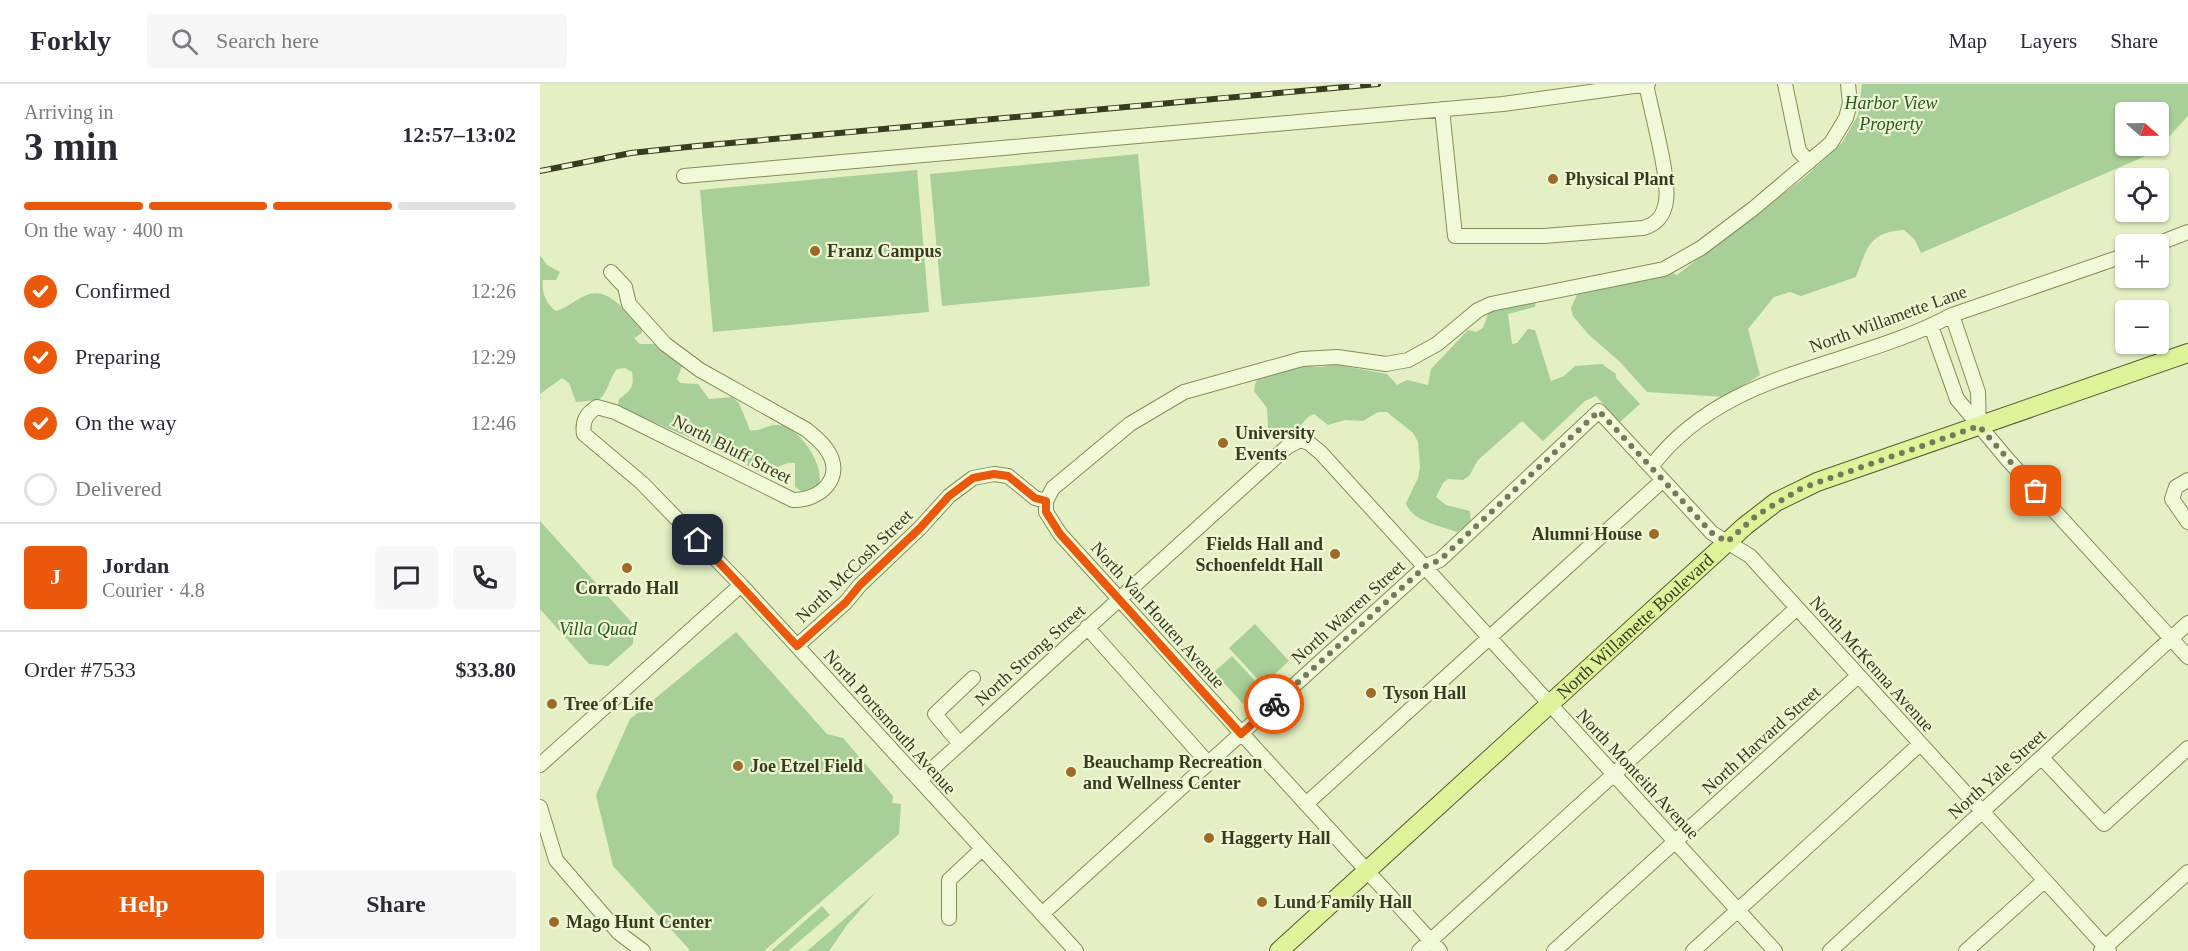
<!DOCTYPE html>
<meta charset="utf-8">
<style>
body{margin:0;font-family:"Times New Roman",serif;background:#f7f7f7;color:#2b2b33;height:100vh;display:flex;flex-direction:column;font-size:22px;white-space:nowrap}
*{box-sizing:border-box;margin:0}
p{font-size:20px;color:#7c7c81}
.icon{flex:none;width:33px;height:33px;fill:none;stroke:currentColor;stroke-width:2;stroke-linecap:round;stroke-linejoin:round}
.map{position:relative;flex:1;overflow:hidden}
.side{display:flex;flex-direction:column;background:#fff;width:540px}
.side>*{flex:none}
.needle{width:39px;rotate:110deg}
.tools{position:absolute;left:1575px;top:18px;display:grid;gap:12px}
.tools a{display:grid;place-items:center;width:54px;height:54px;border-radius:6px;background:#fff;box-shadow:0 2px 4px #0004;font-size:30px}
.pin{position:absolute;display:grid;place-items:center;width:51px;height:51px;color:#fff;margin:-26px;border-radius:12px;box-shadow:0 3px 9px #0006}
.courier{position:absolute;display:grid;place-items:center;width:60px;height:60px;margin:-30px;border:4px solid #ea580c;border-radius:50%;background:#fff;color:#222;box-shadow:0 2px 8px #0007}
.headline em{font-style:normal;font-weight:600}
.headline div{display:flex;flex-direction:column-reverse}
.headline{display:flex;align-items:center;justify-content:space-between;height:102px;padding:0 24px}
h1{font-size:39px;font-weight:600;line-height:45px}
.bar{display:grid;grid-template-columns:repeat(4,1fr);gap:9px 6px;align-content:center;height:72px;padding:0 24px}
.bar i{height:8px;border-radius:4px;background:#e1e1e2}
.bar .selected{background:#ea580c}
.bar p{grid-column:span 4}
.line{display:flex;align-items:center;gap:15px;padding:0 24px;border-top:2px solid #e1e1e2}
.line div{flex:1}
.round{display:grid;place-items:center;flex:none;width:63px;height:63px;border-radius:6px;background:#f7f7f7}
ol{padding:0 24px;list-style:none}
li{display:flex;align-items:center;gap:18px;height:66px}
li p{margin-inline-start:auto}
li .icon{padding:6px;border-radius:50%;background:#ea580c;color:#fff;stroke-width:4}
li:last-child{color:#7c7c81}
li i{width:33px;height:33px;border:3px solid #e1e1e2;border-radius:50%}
.cta{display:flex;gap:12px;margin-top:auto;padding:12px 24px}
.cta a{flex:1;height:69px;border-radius:6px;background:#ea580c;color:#fff;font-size:24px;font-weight:600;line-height:69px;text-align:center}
.cta a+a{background:#f7f7f7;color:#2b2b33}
header{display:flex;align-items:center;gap:36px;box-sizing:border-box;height:84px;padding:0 30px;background:#fff;border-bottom:2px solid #e1e1e2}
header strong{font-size:28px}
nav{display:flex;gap:33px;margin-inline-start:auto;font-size:21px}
.search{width:420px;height:54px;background:#f7f7f7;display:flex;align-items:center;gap:15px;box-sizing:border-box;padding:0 21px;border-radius:6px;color:#7c7c81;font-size:22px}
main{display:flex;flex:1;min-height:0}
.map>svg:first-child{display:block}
.green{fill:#a8cf97;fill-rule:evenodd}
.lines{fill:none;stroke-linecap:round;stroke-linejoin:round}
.minor-casing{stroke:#868c59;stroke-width:16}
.major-casing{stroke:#58592e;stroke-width:20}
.minor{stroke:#f1fad8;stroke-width:14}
.major{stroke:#ddf49b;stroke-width:18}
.rail-casing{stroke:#393b1e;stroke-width:6}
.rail{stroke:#edf7d4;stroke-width:4;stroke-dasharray:11;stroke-linecap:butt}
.done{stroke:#757a58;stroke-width:6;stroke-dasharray:0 10.8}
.route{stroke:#ea580c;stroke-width:8}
.poi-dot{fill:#9d6a27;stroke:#edf7d4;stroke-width:2}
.labels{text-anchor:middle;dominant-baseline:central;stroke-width:4.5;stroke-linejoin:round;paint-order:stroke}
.park-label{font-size:18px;font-style:italic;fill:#2d5824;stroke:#edf7d4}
.poi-label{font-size:18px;font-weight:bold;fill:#393b1e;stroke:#edf7d4;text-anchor:start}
.street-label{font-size:18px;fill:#393b1e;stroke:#edf7d4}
</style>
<header>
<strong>Forkly</strong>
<div class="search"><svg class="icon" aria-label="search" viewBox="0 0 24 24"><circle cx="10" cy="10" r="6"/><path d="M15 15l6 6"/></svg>Search here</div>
<nav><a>Map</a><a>Layers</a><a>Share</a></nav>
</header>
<main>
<section class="side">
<div class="headline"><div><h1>3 min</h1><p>Arriving in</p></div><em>12:57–13:02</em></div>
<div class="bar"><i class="selected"></i><i class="selected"></i><i class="selected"></i><i></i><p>On the way · 400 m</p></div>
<ol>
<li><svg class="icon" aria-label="check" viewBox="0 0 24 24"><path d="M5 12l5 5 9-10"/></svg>Confirmed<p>12:26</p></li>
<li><svg class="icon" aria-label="check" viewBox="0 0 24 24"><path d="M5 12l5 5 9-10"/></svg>Preparing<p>12:29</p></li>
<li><svg class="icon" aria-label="check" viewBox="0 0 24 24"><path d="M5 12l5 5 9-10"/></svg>On the way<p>12:46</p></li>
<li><i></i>Delivered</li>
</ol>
<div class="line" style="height:108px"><b class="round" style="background:#ea580c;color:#fff">J</b><div><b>Jordan</b><p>Courier · 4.8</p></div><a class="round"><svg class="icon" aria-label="chat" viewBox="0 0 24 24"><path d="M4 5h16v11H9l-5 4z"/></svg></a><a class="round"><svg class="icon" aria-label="phone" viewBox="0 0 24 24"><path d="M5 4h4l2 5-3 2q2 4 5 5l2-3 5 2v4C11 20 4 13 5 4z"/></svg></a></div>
<div class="line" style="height:78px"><div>Order #7533</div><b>$33.80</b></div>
<div class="cta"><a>Help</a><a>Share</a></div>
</section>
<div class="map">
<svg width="1648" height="867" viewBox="0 0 1648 867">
<rect width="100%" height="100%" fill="#e4f0c4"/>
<path class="green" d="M 1322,0 L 1648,0 L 1648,32 L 1615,68 L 1381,169 L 1375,156 L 1364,146 C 1329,148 1327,164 1316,193 L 1261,212 L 1250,208 L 1234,213 L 1208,245 L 1220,291 L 1185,313 L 1107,308 L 1080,278 L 1048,250 L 1033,232 L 1031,224 L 1039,206 L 1130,188 L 1137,191 L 1265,93 L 1302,59 L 1318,31 ZM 1586,28 L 1618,28 L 1618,62 L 1586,62 Z
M 598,70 L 610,202 L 402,222 L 390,90 Z
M 377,86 L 389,228 L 173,248 L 160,106 Z
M 0,171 L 7,181 L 20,188 L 16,196 L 3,196 C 1,207 6,220 16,227 C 28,224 38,213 50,210 C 72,205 88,231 102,245 L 102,249 L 94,254 L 100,260 L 115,260 L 142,282 L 137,295 L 140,299 L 158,300 L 169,315 L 192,313 L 199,319 L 210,346 C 221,348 227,340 238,341 C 259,341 287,384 278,402 L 263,408 L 255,403 L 255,379 C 240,377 234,390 222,390 L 190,371 L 81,324 L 78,320 L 79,315 C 90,307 95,303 92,288 L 85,284 L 77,285 C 69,294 69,307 59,316 L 36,318 L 29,299 L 22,294 L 0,310 Z
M 996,217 L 995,223 L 968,230 L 972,260 L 977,259 L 988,245 L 995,246 L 1011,297 L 1024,292 L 1035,282 L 1062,280 L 1076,290 L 1076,294 L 1100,320 L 1080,338 L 1056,312 L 1045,317 L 1003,357 L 982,337 L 938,376 L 929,392 L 923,396 L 908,395 L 903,399 L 896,413 L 906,421 L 930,427 L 931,438 L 917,448 C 901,442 871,437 866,419 L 878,394 L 880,383 L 878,358 L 873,349 L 847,328 L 838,328 L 823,337 L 805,336 L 788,341 L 774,330 L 768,333 L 755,348 L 739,349 L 728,345 L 727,324 L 714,307 L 716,297 L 722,291 L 760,282 L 782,283 L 793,280 L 847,290 L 857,301 L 867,296 L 888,301 L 891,285 L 928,246 L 936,248 L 943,244 L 949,227 Z
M 0,437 L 94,541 L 93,560 L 68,582 L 49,580 L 0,525 Z
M 715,540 L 749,577 L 723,601 L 689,564 Z
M 196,548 L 287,650 L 303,654 L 353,712 L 352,719 L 361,720 L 359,750 L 224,867 L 148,867 L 149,865 L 73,782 L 56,711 L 90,635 Z
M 692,572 L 721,603 L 703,620 L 674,588 Z
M 336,808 L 307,841 L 289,867 L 267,867 Z
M 282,822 L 290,831 L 248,867 L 231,867 Z"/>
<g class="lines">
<defs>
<path id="minor" d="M 1245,0 L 1259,67 L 1269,78
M 902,25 L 915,152 L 1004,152 L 1103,144 C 1117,140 1124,132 1126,117 C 1130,95 1111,26 1106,0
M 144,92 L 963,20 L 1108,0
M 1617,160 L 1648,148
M 71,188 L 85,203 L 89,220 L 125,260 L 160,286 L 267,346 C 274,352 282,358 287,366 C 306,394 279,417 253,416 L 75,328 L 57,323 C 46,330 42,337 44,350 L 102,399 L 201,501 L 536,867
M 1412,231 L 1438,308 L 1439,342
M 1391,242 L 1417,315 L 1468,376 L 1648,573
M 1111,383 C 1185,284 1313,285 1412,231 L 1586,171
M 1648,396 L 1636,403 L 1632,415 L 1648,438
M 547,543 L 668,679
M 257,562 L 306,518 L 320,501 L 380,444 L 409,412 L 433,394 L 454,390 L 468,392 L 495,414 L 506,417
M 420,660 L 395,630 L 433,594
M 1502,674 L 1564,740 L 1648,664
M 0,681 L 201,501
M 380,696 L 747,363 L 760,356 L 769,359 L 781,369 L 1235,867
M 766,720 L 1123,396
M 0,723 L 16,776 L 79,849 L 103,867
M 502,830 L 886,482 L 900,476 L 1059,327 L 1172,449 L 1210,472 L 1569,867
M 409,834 L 409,796 L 442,765
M 879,867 L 1257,524
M 900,867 L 520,450 L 506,428 L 506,417 L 513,404 L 590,340 L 644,308 L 762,275 L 797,273 L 846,280 L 868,276 L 897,260 L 938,226 L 951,220 L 1124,185 L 1161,164 L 1214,124 L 1291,59 L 1306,34 L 1310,19 L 1308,0
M 1014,867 L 1318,592
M 1153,867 L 1380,660
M 1290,867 L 1648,539
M 1426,867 L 1504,797
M 1561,867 L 1648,788"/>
<g id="major">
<path id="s1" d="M 739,867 L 1205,442 L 1236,418 L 1277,398 L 1648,269"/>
</g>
</defs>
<use href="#minor" class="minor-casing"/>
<use href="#major" class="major-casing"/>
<use href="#minor" class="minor"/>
<use href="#major" class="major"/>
<defs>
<path id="rail" d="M 0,87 L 91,69 L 157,62 L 838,0"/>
</defs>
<use href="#rail" class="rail-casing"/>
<use href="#rail" class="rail"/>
</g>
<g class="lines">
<path class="done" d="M 734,620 L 886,482 L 900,476 L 1059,327 L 1172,449 L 1187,458 L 1217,431 L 1262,404 L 1439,342 L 1496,407"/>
<path class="route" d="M 158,456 L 257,562 L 306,518 L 320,501 L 380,444 L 409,412 L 433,394 L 454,390 L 468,392 L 495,414 L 506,417 L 506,428 L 520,450 L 701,650 L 734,620"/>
</g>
<g class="poi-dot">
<circle cx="1013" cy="95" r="6"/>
<circle cx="275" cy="167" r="6"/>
<circle cx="683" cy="359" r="6"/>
<circle cx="1114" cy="450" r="6"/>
<circle cx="795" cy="470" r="6"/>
<circle cx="87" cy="484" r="6"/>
<circle cx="831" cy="609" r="6"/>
<circle cx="12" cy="620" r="6"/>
<circle cx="198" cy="682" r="6"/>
<circle cx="531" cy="688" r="6"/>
<circle cx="669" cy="754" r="6"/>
<circle cx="722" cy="818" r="6"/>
<circle cx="14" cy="838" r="6"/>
</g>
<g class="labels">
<g class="park-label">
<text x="1351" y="19">Harbor View<tspan x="1351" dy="21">Property</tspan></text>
<text x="58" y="545">Villa Quad</text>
</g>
<g class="poi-label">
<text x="1025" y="95">Physical Plant</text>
<text x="287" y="167">Franz Campus</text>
<text x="695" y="349">University<tspan x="695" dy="21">Events</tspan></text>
<text x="1102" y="450" text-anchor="end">Alumni House</text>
<text x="783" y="460" text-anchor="end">Fields Hall and<tspan x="783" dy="21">Schoenfeldt Hall</tspan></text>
<text x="87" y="504" text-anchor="middle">Corrado Hall</text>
<text x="843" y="609">Tyson Hall</text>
<text x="24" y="620">Tree of Life</text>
<text x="543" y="678">Beauchamp Recreation<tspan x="543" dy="21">and Wellness Center</tspan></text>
<text x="210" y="682">Joe Etzel Field</text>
<text x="681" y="754">Haggerty Hall</text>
<text x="734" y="818">Lund Family Hall</text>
<text x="26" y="838">Mago Hunt Center</text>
</g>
<g class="street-label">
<text transform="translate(1348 235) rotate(-20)">North Willamette Lane</text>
<text transform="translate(192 365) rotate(27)">North Bluff Street</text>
<text transform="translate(314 482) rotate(-44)">North McCosh Street</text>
<text transform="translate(808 528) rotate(-42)">North Warren Street</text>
<text transform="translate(618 531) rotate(48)">North Van Houten Avenue</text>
<text stroke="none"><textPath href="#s1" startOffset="482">North Willamette Boulevard</textPath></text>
<text transform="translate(490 571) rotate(-42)">North Strong Street</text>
<text transform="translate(1332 580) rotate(48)">North McKenna Avenue</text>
<text transform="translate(350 638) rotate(48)">North Portsmouth Avenue</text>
<text transform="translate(1221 656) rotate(-42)">North Harvard Street</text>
<text transform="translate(1098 690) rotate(47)">North Monteith Avenue</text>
<text transform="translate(1457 690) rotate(-42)">North Yale Street</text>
</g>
</g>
</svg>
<div class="tools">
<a><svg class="needle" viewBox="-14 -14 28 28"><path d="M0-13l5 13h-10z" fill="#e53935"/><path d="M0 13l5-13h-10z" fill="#7c7c81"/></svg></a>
<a><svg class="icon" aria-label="locate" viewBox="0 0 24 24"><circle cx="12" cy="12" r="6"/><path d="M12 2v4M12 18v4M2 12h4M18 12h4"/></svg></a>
<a>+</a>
<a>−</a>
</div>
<div class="pin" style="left:1496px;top:407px;background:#ea580c"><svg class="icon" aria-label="bag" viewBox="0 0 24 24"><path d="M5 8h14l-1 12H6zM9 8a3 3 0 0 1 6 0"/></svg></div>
<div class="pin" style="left:158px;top:456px;background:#1f2937"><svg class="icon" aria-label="home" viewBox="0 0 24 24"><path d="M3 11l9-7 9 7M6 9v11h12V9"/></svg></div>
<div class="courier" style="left:734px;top:620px"><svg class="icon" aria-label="bike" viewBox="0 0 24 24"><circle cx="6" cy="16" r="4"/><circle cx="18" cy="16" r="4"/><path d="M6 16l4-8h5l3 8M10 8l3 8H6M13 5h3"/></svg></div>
</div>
</main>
